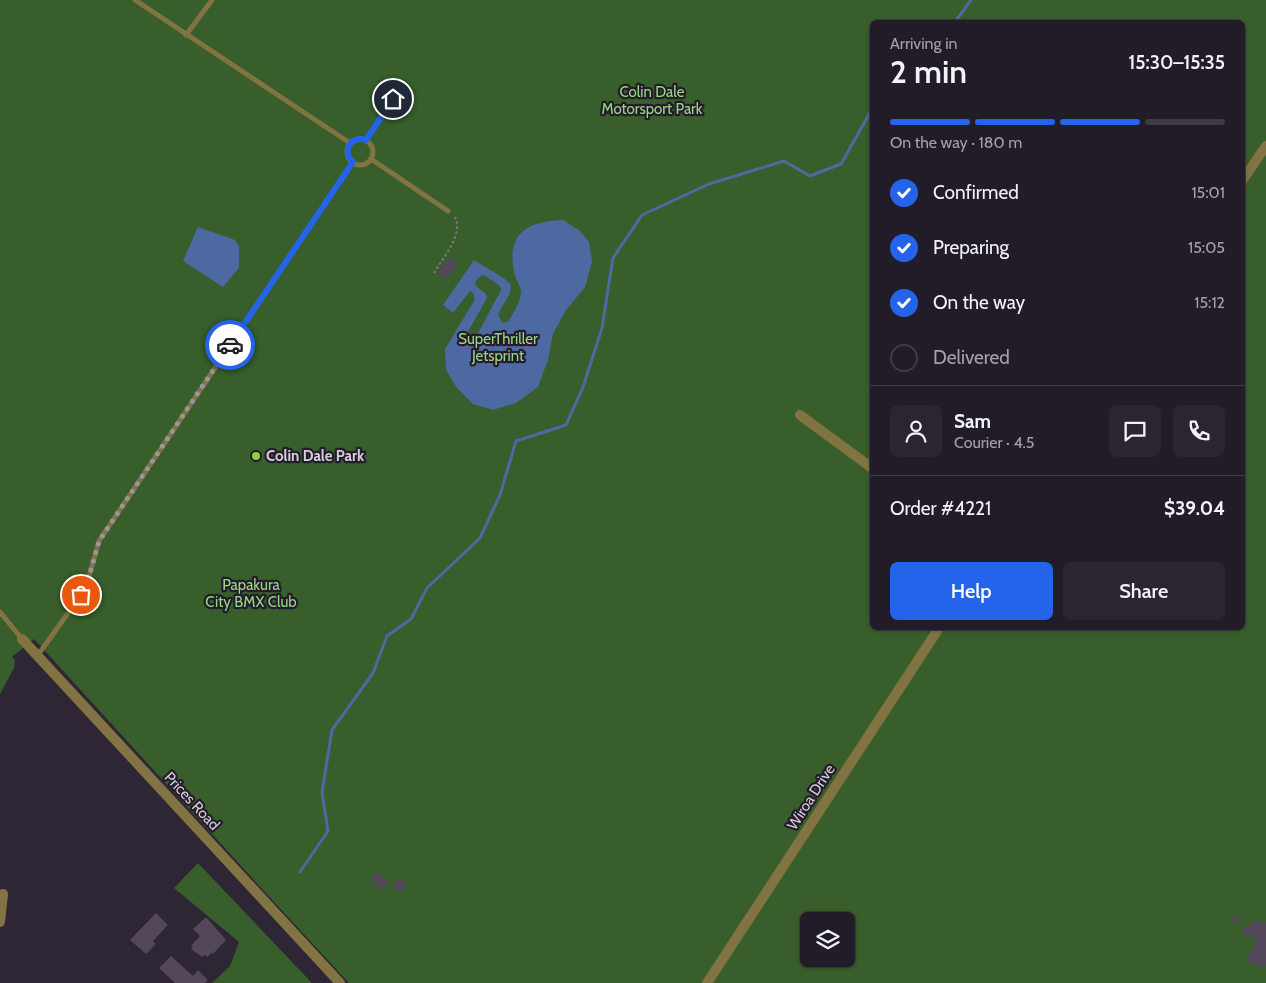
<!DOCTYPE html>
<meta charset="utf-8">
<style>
body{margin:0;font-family:Cabin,sans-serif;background:#2a2530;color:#f1f3f6;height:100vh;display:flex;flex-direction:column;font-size:19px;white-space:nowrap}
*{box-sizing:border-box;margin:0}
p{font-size:16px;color:#a2a1a8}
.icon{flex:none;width:28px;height:28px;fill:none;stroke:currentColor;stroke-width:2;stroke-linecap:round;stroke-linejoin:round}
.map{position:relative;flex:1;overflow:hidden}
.drawer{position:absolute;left:870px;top:20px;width:375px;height:610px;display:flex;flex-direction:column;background:#221c28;border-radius:8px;box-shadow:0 1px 4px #0004,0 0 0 1px #3f3a45}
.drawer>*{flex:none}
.fabs{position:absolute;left:800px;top:912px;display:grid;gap:10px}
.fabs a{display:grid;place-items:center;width:55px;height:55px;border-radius:8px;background:#221c28;box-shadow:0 1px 4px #0004,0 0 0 1px #3f3a45;font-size:25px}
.pin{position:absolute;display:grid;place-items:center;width:42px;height:42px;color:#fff;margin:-21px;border:2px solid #fff;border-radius:50%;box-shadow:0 1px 5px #0007}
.courier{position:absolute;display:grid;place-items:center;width:50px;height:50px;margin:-25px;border:4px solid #2563eb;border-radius:50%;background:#fff;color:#222;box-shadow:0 1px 6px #0007}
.summary em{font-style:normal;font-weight:600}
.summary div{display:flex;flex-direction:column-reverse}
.summary{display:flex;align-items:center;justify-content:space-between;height:85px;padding:0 20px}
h1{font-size:32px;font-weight:600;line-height:38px}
.bar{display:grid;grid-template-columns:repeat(4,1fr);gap:8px 5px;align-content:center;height:60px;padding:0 20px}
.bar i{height:6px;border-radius:4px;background:#3f3a45}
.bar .active{background:#2563eb}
.bar p{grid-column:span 4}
.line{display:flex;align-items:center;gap:12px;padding:0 20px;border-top:1px solid #3f3a45}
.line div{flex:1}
.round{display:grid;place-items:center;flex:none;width:52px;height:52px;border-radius:8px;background:#2a2530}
ol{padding:0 20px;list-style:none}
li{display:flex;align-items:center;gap:15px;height:55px}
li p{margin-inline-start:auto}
li .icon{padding:5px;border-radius:50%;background:#2563eb;color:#fff;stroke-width:4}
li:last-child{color:#a2a1a8}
li i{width:28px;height:28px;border:2px solid #3f3a45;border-radius:50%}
.button{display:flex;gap:10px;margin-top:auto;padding:10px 20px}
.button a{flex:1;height:58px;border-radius:8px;background:#2563eb;color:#fff;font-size:20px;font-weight:600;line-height:58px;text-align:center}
.button a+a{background:#2a2530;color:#f1f3f6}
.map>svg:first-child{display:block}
.green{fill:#375e2b;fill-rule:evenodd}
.water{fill:#4c69a1;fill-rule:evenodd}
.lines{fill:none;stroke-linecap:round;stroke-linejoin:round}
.stream{stroke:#4c69a1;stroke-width:3}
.building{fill:#52485a}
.path{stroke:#7f7785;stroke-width:2;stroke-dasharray:2.5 2.5;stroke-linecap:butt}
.lane{stroke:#817342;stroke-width:5}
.street{stroke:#817342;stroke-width:10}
.done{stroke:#9a93a0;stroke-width:5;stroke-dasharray:0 9}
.route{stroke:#2563eb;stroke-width:6}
.poi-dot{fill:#8ace47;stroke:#241c2b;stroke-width:2}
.labels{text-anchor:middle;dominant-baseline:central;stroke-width:4.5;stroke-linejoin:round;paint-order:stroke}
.park-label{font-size:15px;fill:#98d686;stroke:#241c2b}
.poi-label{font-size:15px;font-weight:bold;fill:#d4ced9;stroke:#241c2b;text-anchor:start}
.street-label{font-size:15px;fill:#d4ced9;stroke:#241c2b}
</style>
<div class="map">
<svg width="1266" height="983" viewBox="0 0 1266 983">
<rect width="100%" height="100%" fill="#2e2535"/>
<path class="green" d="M 0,0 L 1266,0 L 1266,983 L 349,983 L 273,901 L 34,639 L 12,657 L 15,660 L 14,668 L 0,694 ZM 872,22 L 1242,22 L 1242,628 L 872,628 ZM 809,921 L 846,921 L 846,959 L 809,959 Z
M 198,863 L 312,983 L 212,983 L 230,966 L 239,942 L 174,888 Z"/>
<path class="water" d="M 563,220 L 580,231 L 589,242 L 592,262 L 585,287 L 566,310 L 553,334 L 548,360 L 538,387 L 516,403 L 493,410 L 473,404 L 457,388 L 446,370 L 445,349 L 474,301 C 475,296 474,293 470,291 L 453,313 L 443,305 L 474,260 L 505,279 L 511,285 L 510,293 L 498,314 L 502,323 L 508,322 C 513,313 519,305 521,294 C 522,287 515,279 514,272 C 506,233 528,221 563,220 ZM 484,275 L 500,286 L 501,290 L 475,339 L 469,340 L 466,335 L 487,298 L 486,294 L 475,285 L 476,281 L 481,276 Z
M 198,227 L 235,240 L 239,246 L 239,268 L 223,287 L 183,261 Z"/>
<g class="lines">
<path class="stream" d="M 955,22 L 971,0
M 300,872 L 328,831 L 322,792 L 332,730 L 373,673 L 387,636 L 411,619 L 427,588 L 480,538 L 500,495 L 516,441 L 566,425 L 583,387 L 602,328 L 613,258 L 642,215 L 709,184 L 784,161 L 810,176 L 841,164 L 872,109"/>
</g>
<path class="building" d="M 449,257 L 458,265 L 446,279 L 437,272 Z
M 377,872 L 389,883 L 381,890 L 370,879 Z
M 400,878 L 407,885 L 399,892 L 392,885 Z
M 156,913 L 168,925 L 153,941 L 156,944 L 146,954 L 130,940 Z
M 1234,915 L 1242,917 L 1241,921 L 1238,920 L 1237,924 L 1232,923 Z
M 206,917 L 226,940 L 213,954 L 212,953 L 207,957 L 205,955 L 202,957 L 191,949 L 193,947 L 191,946 L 200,936 L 193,929 Z
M 1251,921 L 1266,923 L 1266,966 L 1263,965 L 1263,968 L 1257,967 L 1257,964 L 1246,962 L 1248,953 L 1252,954 L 1255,937 L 1242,934 L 1243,926 L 1250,927 Z
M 171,956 L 193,976 L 198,970 L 208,980 L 205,983 L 175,983 L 159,968 Z"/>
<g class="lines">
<path class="path" d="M 434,273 C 443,257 465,234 454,215"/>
<path class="lane" d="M 135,0 L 350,143
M 186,35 L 212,0
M347 152a13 13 0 1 1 26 0a13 13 0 1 1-26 0Z
M 366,140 L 401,89
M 371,159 L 448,211
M 0,612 L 22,639
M 38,655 L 81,595 L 90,573 L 99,541 L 353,162"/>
<path class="street" d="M 1242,181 L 1266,146
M 800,415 L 872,468
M 22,639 L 340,983
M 0,922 L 3,894
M 707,983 L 939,628"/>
</g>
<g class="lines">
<path class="done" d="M 81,595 L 90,573 L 99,541 L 230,345"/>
<path class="route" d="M 230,345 L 353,162 C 341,151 351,135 366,140 L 393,99"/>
</g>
<circle class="poi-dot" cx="256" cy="456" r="5"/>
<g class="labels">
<g class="park-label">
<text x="652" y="92">Colin Dale<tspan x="652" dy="17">Motorsport Park</tspan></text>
<text x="498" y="339">SuperThriller<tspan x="498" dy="17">Jetsprint</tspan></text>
<text x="251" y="585">Papakura<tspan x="251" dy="17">City BMX Club</tspan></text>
</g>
<g class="poi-label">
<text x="266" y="456">Colin Dale Park</text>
</g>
<g class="street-label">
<text transform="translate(811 797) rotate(-57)">Wiroa Drive</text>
<text transform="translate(192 801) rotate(47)">Prices Road</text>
</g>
</g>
</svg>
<div class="fabs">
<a><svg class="icon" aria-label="layers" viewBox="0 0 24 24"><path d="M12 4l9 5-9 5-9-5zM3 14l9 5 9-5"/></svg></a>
</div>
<div class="pin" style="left:81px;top:595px;background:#ea580c"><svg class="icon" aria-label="bag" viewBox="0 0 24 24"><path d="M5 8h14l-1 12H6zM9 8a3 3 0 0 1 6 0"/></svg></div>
<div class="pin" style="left:393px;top:99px;background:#1f2937"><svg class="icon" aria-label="home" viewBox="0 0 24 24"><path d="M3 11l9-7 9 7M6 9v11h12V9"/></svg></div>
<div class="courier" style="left:230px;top:345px"><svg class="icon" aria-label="car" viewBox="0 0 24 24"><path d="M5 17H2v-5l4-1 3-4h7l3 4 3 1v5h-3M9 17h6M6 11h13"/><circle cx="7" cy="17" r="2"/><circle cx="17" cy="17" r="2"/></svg></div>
<section class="drawer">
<div class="summary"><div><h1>2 min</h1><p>Arriving in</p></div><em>15:30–15:35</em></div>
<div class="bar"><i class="active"></i><i class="active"></i><i class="active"></i><i></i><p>On the way · 180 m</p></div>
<ol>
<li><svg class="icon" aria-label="check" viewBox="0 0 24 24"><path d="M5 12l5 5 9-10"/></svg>Confirmed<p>15:01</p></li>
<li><svg class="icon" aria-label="check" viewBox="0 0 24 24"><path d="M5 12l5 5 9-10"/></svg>Preparing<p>15:05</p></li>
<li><svg class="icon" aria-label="check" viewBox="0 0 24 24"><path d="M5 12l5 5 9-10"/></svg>On the way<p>15:12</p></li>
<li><i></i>Delivered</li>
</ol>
<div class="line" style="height:90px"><a class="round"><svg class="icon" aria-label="person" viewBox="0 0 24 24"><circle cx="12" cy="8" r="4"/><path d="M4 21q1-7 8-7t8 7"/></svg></a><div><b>Sam</b><p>Courier · 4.5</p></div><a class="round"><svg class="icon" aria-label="chat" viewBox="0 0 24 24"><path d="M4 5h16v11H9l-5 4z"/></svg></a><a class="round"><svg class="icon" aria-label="phone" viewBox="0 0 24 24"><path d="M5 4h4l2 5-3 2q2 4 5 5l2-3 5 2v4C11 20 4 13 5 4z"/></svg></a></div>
<div class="line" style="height:65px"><div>Order #4221</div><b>$39.04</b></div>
<div class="button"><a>Help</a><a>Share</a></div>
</section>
</div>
